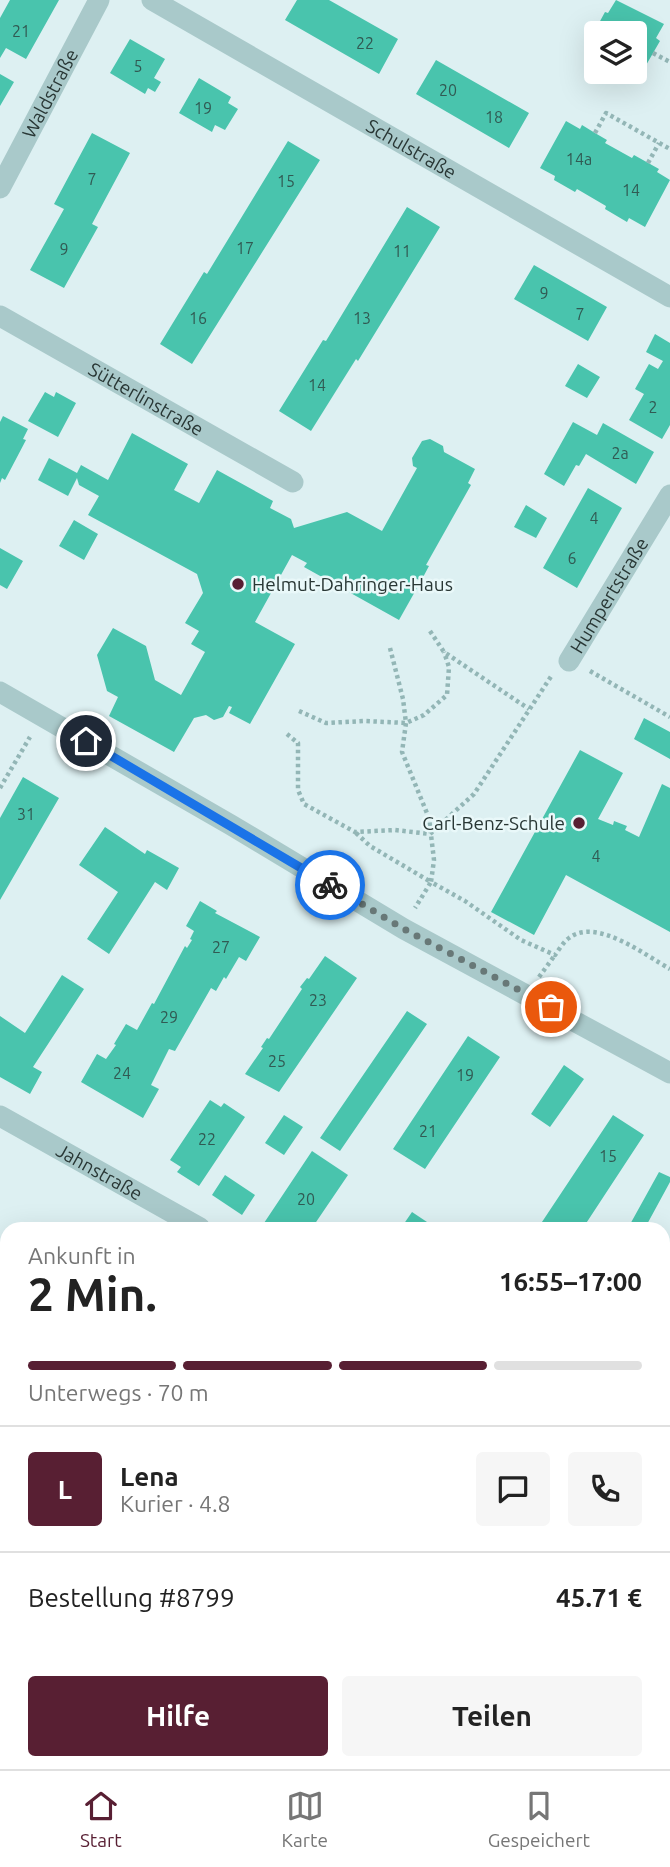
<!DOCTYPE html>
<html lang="de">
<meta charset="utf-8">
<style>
body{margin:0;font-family:Ubuntu,sans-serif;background:#f6f6f6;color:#222;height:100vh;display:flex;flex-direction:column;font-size:26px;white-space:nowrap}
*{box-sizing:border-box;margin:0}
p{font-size:23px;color:#767676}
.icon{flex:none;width:38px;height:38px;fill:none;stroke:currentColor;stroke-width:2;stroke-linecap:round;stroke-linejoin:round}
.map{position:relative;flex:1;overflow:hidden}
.side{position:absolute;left:0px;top:1222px;width:670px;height:548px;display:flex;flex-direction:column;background:#fff;border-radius:21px 21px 0 0;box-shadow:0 7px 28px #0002}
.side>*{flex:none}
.fabs{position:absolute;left:584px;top:21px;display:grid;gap:14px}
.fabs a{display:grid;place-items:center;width:63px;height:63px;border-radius:7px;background:#fff;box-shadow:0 7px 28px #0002;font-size:35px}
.pin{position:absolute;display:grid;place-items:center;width:60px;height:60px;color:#fff;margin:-30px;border:4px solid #fff;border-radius:50%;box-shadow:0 2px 7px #0007}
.courier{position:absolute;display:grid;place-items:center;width:70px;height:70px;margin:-35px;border:5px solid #1a73e8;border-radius:50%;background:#fff;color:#222;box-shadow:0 2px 9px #0007}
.head em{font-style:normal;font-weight:600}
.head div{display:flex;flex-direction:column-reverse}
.head{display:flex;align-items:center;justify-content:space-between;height:119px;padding:0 28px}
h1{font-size:46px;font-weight:600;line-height:52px}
.bar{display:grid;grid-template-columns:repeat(4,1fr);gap:10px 7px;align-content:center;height:84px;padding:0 28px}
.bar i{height:9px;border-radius:5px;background:#e0e0e0}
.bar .on{background:#581f33}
.bar p{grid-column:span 4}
.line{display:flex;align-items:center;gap:18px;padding:0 28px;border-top:2px solid #e0e0e0}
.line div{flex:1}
.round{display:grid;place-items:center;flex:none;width:74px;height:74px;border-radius:7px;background:#f6f6f6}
.action{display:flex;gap:14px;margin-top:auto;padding:14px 28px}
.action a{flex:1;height:80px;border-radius:7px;background:#581f33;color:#fff;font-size:28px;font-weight:600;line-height:80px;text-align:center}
.action a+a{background:#f6f6f6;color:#222}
.dock{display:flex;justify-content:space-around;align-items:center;height:98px;border-top:2px solid #e0e0e0;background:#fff;font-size:19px;color:#767676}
.dock a{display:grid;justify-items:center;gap:4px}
.dock .on{color:#581f33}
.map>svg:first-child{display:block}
.building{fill:#49c4ad}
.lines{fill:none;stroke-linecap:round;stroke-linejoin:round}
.path{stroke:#93b6b6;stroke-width:4.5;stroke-dasharray:3.5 3.5;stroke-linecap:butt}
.lane{stroke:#a9c9ca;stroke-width:14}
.street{stroke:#a9c9ca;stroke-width:21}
.done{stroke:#687877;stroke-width:7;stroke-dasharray:0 12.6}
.route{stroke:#1a73e8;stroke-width:9}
.poi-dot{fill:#581f33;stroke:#e9f8f9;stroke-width:2.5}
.labels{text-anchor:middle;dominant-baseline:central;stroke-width:5;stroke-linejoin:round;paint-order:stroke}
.number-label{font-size:16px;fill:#315a53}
.street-label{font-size:19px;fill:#293735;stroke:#e9f8f9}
.poi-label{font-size:19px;fill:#293735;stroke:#e9f8f9;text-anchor:start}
</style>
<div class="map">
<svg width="670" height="1769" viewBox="0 0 670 1769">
<rect width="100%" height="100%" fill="#ddf0f2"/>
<path class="building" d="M 10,0 L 59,0 L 26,59 L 6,48 L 0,58 L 0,18 Z
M 297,0 L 329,0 L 398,39 L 379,74 L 285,20 Z
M 616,0 L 664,24 L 656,38 L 660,41 L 645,67 L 642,64 L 634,78 L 623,72 L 635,72 L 635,33 L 597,33 L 597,57 L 587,51 L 596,36 L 593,34 L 605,12 L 608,13 Z
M 130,39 L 165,59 L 154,78 L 161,82 L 155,92 L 148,88 L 145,94 L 110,73 Z
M 436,60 L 529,113 L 509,148 L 416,94 Z
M 0,74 L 14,82 L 0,106 Z
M 199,78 L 231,97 L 228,103 L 238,109 L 225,130 L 215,125 L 212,132 L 179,113 Z
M 566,121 L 580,129 L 582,125 L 595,133 L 607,140 L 605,143 L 632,158 L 634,155 L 659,169 L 657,172 L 670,180 L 645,227 L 629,218 L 627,222 L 605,209 L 606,206 L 577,189 L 575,192 L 554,180 L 555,176 L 540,168 Z
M 92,133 L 130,153 L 92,224 L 98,227 L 64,288 L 30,270 L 64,209 L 54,204 Z
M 288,141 L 320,160 L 192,364 L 160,344 L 204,272 L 207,274 Z
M 407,207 L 440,227 L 358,361 L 356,359 L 311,431 L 279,411 L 323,340 L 326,341 Z
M 534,265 L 607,307 L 588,341 L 514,299 Z
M 655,334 L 670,343 L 670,425 L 662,439 L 629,420 L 644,394 L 635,389 L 649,364 L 658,369 L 663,361 L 646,352 Z
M 578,364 L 600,377 L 587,398 L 565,386 Z
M 45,392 L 54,397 L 56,392 L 76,403 L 58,437 L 28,421 Z
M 3,416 L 28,429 L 23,439 L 26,440 L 5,480 L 2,478 L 0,483 L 0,422 Z
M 573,422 L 597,435 L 603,423 L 654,452 L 636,484 L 586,454 L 579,466 L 576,465 L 564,486 L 544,474 Z
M 132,433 L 188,464 L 174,490 L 199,503 L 217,470 L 273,501 L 270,508 L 291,519 L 294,528 L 347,512 L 382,531 L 417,468 L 413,466 L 412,458 L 422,441 L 430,439 L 443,446 L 444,452 L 475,469 L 468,483 L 471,485 L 426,565 L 429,566 L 421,581 L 415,578 L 411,585 L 417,588 L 399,620 L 304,567 L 307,563 L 292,555 L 255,622 L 295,644 L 250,724 L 229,713 L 232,707 L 229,706 L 223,717 L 214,720 L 206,715 L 194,718 L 174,752 L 109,716 L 118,697 L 107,691 L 97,655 L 113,628 L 146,646 L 155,680 L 181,695 L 205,652 L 191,644 L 199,631 L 185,623 L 203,593 L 197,574 L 88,515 L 99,496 L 79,485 L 77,478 L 68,496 L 38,480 L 49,458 L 77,473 L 81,465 L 108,480 Z
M 588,488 L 622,508 L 577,588 L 543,568 Z
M 526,505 L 547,518 L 536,538 L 514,527 Z
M 74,520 L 98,534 L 84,560 L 59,546 Z
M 0,548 L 23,561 L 7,589 L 0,585 Z
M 644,718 L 670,732 L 670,759 L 634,739 Z
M 580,750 L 623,773 L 598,819 L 613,825 L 614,821 L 627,826 L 625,830 L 639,837 L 662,784 L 670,788 L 670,932 L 566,875 L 534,935 L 491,912 Z
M 23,777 L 59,798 L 0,900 L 0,818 Z
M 105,827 L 145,854 L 147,850 L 179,868 L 167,890 L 155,882 L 109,954 L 87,939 L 118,892 L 79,865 Z
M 200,901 L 217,911 L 215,913 L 260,937 L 246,961 L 239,957 L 226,979 L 224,977 L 216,991 L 211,988 L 175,1051 L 169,1049 L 151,1085 L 159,1089 L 143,1118 L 81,1082 L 97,1054 L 106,1059 L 116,1045 L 114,1044 L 126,1024 L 137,1030 L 152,1003 L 154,1004 L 185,946 L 187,948 L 192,940 L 190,939 L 194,931 L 186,926 Z
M 325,956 L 357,978 L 279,1092 L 245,1074 L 263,1048 L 261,1047 L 267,1038 L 269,1039 L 302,989 L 300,987 L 307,978 L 309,979 Z
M 62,975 L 84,989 L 33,1067 L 42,1072 L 30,1094 L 0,1077 L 0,1016 L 25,1033 Z
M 407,1011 L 427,1024 L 340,1151 L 320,1138 Z
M 468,1036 L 500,1057 L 425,1169 L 393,1149 Z
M 564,1065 L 584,1079 L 550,1127 L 531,1114 Z
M 210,1100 L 221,1107 L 224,1103 L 245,1117 L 199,1186 L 177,1172 L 181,1167 L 170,1160 Z
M 284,1115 L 303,1127 L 284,1155 L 265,1143 Z
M 613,1115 L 644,1135 L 583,1228 L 538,1228 Z
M 312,1151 L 348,1175 L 312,1228 L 272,1228 L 264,1223 Z
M 659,1172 L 670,1177 L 670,1182 L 645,1228 L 628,1228 Z
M 225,1175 L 255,1195 L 242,1215 L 212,1195 Z
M 412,1212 L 436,1228 L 401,1228 Z
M 663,1241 L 670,1245 L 670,1264 L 663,1277 Z
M 0,1298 L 7,1303 L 7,1334 L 0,1346 Z
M 663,1389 L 670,1393 L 670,1438 L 665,1444 Z
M 0,1531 L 7,1535 L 7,1598 L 0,1594 Z
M 663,1668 L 670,1671 L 670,1702 L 663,1714 Z
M 94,1762 L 269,1762 L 266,1769 L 90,1769 Z
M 315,1762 L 366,1762 L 362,1769 L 312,1769 Z
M 415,1762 L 438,1762 L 434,1769 L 416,1769 L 412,1767 Z
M 457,1762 L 467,1763 L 507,1762 L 504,1769 L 453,1769 Z"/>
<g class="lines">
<path class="path" d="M 653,53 L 670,62
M 595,133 L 606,113 L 670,149
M 648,163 L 659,143
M 430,631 L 444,652 L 529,709
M 390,648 L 403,699 L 406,723 L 402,752 L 429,818 L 434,860 L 431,882 L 465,901 L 521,940 L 555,955 C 559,950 563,942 569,938 C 596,917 645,955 670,969
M 590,671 L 670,717
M 299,711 L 326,723 L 365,721 L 406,723 L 424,715 L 447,695 L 449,667 L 444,652
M 287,734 L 298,743 L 298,790 L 304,804 L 355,832 L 395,830 L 430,834 L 474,794 L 552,675
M 0,788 L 30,737
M 356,833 L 370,846 L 431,882 L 415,908
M 539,977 L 555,955"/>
<path class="lane" d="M 46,1769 L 50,1762"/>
<g class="street">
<path id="s1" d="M 152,0 L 670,297"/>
<path id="s2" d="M 0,188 L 99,0"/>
<path id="s3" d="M 0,316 L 293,482"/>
<path id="s4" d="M 569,661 L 670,495"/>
<path d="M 0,692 L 231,825 L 404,929 L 670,1073"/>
<path id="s5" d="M 0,1116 L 200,1228"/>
<path d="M 0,1478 L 7,1482"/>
<path d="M 663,1489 L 670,1493"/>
<path d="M 663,1539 L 670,1527"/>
<path d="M 539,1769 L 543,1762"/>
</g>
</g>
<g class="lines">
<path class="done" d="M 330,885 L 404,929 L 551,1007"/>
<path class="route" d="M 86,741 L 330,885"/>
</g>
<g class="poi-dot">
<circle cx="238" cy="584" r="7"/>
<circle cx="579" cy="823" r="7"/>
</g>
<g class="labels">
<g class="number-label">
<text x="21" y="31">21</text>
<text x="365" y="43">22</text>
<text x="138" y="66">5</text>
<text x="448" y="90">20</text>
<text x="203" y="108">19</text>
<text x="494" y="117">18</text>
<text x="579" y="159">14a</text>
<text x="92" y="179">7</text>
<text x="286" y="181">15</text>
<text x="631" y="190">14</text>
<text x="245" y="248">17</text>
<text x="64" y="249">9</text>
<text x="402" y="251">11</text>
<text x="544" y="293">9</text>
<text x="580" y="314">7</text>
<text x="198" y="318">16</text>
<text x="362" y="318">13</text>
<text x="317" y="385">14</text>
<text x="653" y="407">2</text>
<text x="620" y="453">2a</text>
<text x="594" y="518">4</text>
<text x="572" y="558">6</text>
<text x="26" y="814">31</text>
<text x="596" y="856">4</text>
<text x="221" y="947">27</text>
<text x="318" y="1000">23</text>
<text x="169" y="1017">29</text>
<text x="277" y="1061">25</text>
<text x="122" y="1073">24</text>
<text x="465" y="1075">19</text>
<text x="428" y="1131">21</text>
<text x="207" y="1139">22</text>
<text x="608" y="1156">15</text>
<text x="306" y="1199">20</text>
</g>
<g class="street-label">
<text stroke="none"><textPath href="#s2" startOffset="107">Waldstraße</textPath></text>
<text stroke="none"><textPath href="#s1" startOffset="299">Schulstraße</textPath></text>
<text stroke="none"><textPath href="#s3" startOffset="168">Sütterlinstraße</textPath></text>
<text stroke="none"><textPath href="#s4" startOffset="77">Humpertstraße</textPath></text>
<text stroke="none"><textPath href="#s5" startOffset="114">Jahnstraße</textPath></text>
</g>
<g class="poi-label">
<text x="252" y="584">Helmut-Dahringer-Haus</text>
<text x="565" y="823" text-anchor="end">Carl-Benz-Schule</text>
</g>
</g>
</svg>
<div class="fabs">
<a><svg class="icon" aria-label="layers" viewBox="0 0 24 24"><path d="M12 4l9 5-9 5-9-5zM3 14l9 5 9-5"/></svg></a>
</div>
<div class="pin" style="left:551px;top:1007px;background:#ea580c"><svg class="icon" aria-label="bag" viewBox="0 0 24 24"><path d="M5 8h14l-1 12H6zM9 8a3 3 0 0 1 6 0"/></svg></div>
<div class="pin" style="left:86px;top:741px;background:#1f2937"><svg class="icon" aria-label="home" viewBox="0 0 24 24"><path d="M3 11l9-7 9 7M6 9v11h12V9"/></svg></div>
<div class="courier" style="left:330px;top:885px"><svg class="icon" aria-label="bike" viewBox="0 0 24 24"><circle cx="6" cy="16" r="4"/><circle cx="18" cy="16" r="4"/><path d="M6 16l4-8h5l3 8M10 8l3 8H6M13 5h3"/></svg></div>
<section class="side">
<div class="head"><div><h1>2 Min.</h1><p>Ankunft in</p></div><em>16:55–17:00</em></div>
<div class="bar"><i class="on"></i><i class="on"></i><i class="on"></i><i></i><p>Unterwegs · 70 m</p></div>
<div class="line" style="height:126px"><b class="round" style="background:#581f33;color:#fff">L</b><div><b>Lena</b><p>Kurier · 4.8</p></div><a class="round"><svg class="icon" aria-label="chat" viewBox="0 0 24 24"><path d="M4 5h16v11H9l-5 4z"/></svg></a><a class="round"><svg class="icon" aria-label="phone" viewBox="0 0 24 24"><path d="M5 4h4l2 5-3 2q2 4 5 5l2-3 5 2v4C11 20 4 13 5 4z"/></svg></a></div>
<div class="line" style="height:91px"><div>Bestellung #8799</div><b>45.71 €</b></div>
<div class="action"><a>Hilfe</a><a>Teilen</a></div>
</section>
</div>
<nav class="dock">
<a class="on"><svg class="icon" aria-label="home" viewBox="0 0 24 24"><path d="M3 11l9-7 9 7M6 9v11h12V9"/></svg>Start</a>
<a><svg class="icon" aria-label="map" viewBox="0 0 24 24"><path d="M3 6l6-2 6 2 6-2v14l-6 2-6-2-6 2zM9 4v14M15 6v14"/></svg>Karte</a>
<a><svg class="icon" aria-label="saved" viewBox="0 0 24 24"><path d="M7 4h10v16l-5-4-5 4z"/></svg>Gespeichert</a>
</nav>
